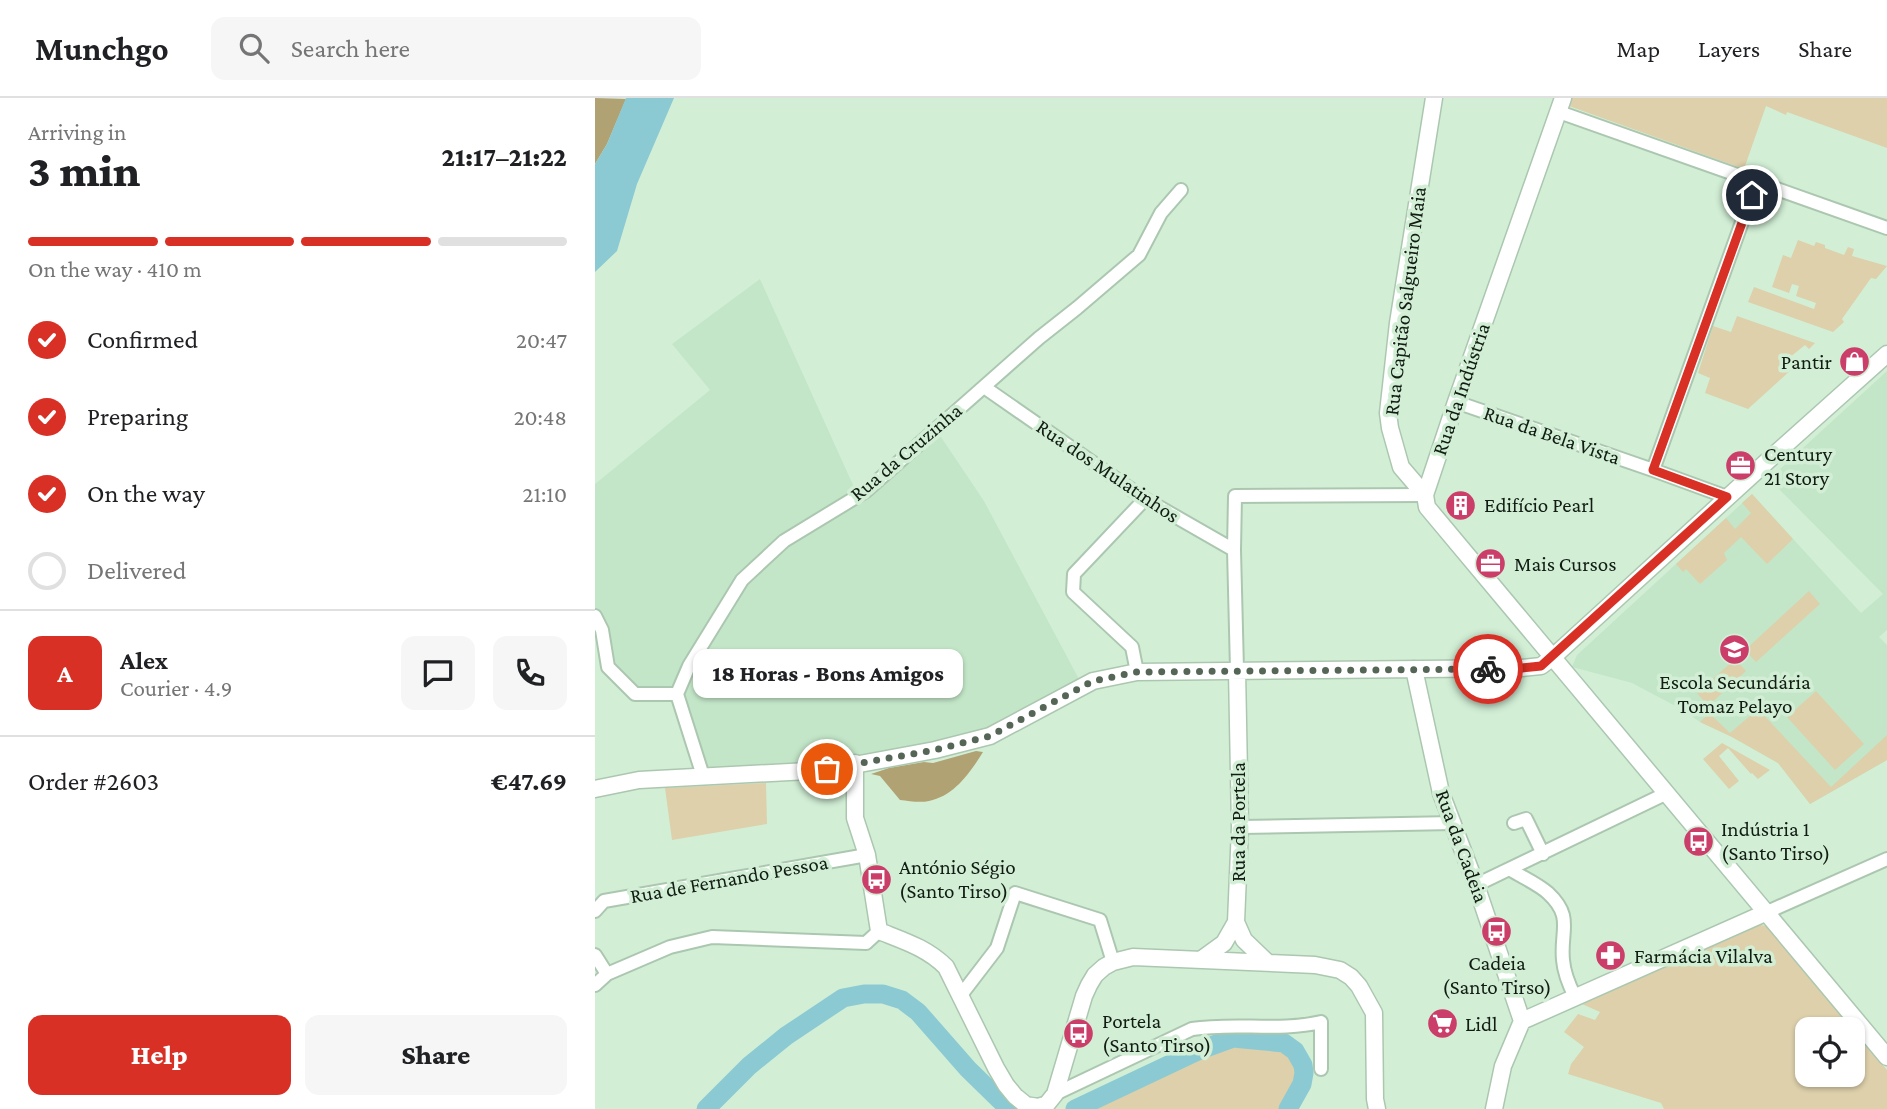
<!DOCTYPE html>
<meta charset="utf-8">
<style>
body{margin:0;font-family:"Crimson Pro",serif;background:#f6f6f6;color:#202124;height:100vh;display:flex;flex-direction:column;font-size:26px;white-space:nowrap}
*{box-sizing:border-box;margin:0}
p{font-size:23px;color:#757577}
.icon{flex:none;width:38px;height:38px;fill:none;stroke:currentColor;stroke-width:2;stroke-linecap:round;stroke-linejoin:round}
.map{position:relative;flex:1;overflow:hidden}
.side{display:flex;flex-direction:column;background:#fff;width:595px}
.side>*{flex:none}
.controls{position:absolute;left:1200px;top:919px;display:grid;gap:14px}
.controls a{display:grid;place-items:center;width:70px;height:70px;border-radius:14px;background:#fff;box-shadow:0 2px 5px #0004;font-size:35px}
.pin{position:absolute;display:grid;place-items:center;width:60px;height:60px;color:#fff;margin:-30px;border:4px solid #fff;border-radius:50%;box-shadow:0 2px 7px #0007}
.courier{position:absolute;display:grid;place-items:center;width:70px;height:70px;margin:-35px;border:5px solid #d93025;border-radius:50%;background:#fff;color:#222;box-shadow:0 2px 9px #0007}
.bubble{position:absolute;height:49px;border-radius:14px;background:#fff;box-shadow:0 2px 5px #0004;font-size:23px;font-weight:800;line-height:49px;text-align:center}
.head em{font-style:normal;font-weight:800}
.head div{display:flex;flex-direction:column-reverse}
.head{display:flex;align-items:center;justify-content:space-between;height:119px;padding:0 28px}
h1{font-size:46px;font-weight:800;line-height:52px}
.bar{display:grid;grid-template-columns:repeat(4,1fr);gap:10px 7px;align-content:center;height:84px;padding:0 28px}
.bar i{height:9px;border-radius:5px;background:#e0e0e0}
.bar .current{background:#d93025}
.bar p{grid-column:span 4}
.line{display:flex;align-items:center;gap:18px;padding:0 28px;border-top:2px solid #e0e0e0}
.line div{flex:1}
.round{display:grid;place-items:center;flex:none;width:74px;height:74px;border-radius:14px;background:#f6f6f6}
ol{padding:0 28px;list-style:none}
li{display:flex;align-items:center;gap:21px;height:77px}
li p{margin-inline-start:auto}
li .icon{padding:7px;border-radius:50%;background:#d93025;color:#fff;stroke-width:4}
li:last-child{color:#757577}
li i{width:38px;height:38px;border:4px solid #e0e0e0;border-radius:50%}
.button{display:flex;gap:14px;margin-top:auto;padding:14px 28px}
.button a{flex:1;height:80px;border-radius:14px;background:#d93025;color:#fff;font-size:28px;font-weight:800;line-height:80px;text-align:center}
.button a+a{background:#f6f6f6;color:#202124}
header{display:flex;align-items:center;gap:42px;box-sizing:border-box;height:98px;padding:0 35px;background:#fff;border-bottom:2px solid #e0e0e0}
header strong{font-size:33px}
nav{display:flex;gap:38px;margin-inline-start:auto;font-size:24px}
.search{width:490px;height:63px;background:#f6f6f6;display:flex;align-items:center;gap:18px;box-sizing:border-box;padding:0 24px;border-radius:14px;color:#757577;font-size:26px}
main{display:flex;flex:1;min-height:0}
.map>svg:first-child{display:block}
.built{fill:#c3e6c8}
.green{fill:#ddd0ab;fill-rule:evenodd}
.forest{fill:#b1a274}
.water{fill:#8bcad3}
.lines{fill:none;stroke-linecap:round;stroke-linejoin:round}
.river{stroke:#8bcad3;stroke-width:19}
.minor-casing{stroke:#acc7b0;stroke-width:16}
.tertiary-casing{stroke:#acc7b0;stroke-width:19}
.minor{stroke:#fff;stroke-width:12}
.tertiary{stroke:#fff;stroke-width:16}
.done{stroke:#556657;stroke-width:7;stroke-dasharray:0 12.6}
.route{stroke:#d93025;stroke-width:9}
.labels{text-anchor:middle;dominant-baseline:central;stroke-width:7;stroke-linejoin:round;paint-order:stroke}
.street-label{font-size:21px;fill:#111c13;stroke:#d2efd6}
.poi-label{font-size:21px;fill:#111c13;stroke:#d2efd6;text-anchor:start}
</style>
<header>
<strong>Munchgo</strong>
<div class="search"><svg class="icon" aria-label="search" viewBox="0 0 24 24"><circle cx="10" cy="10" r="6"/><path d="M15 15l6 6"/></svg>Search here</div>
<nav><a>Map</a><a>Layers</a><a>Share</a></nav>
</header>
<main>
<section class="side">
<div class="head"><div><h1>3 min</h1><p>Arriving in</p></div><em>21:17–21:22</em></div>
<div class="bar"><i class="current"></i><i class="current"></i><i class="current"></i><i></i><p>On the way · 410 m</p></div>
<ol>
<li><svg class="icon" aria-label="check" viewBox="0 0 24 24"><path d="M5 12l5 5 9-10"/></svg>Confirmed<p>20:47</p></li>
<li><svg class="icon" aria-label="check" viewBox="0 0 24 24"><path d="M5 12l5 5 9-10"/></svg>Preparing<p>20:48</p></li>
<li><svg class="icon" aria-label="check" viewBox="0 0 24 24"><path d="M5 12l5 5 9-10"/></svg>On the way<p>21:10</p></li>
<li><i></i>Delivered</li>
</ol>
<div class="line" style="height:126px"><b class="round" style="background:#d93025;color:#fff">A</b><div><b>Alex</b><p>Courier · 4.9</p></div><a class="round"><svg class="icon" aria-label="chat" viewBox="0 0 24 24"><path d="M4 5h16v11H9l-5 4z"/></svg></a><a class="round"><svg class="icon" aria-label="phone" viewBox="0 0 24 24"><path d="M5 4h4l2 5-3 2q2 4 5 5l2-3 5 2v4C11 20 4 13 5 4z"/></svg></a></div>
<div class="line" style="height:91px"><div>Order #2603</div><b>€47.69</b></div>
<div class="button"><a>Help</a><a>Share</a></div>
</section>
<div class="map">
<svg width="1292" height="1011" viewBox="0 0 1292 1011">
<rect width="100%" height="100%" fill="#d2efd6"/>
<path class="built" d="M 165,181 L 263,398 L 340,330 L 389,403 L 485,583 L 388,633 L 307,652 L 203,667 L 113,671 L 85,603 L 39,598 L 12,571 L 0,519 L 0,386 L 115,292 L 77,246 Z
M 1292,273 L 1292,532 L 1284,539 L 1292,547 L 1292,662 L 1215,706 L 1183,665 L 1137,639 L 1105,624 L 1086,611 L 1037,585 L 977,569 L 982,557 L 1157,396 L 1266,515 L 1288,496 L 1174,381 Z"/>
<path class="green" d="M 975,0 L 1292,0 L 1292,50 L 1192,14 L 1191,17 L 1171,8 L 1149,71 L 974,8 Z
M 1203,142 L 1219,148 L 1221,144 L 1230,147 L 1230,150 L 1249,157 L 1253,149 L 1259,151 L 1257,158 L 1292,168 L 1281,181 L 1276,180 L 1247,221 L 1249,224 L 1238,234 L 1153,204 L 1159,189 L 1219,211 L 1221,205 L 1201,198 L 1204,188 L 1197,186 L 1194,195 L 1177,189 L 1188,157 L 1196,160 Z
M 1142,218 L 1220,245 L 1214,251 L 1210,247 L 1189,264 L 1196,272 L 1153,311 L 1110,295 L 1115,280 L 1103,275 L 1118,228 L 1136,234 Z
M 1157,396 L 1198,441 L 1172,466 L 1146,439 L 1129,455 L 1132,462 L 1105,486 L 1091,471 L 1088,474 L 1081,466 L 1131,420 L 1140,431 L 1156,415 L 1147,405 Z
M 1214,493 L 1225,506 L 1161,564 L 1150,552 Z
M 1140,561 L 1151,573 L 1113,608 L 1102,595 Z
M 1221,593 L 1269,646 L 1240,672 L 1192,619 Z
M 1163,611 L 1236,689 L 1292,637 L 1292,662 L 1215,706 L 1183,665 L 1137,639 L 1105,624 L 1114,615 L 1135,635 Z
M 1127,645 L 1175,672 L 1163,681 L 1157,675 L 1156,676 L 1133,650 L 1124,658 L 1144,683 L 1134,691 L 1108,661 Z
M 171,685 L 172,726 L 77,742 L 70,690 Z
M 1165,827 L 1173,828 L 1292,972 L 1292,1011 L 1069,1011 L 1066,1005 L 973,976 L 976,966 L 989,949 L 969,934 L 983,916 L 1000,922 L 1005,914 L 987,906 ZM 1213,931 L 1258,931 L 1258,976 L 1213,976 Z
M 639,943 C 660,945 688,941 701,960 C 706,967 707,973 705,981 C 702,992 694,1001 689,1011 L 488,1011 L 606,956 Z"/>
<path class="forest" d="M 0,0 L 31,1 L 12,46 L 0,66 Z
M 381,653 L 388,654 C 375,675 359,698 334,703 C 325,705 314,703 305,702 L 285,678 L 276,676 L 294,670 L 329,664 L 338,665 Z"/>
<path class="water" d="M 31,0 L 79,0 L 42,86 L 22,153 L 0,174 L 0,66 L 12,46 Z"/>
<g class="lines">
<path class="river" d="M 111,1011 L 154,968 L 191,938 L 248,900 L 269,896 L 288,896 L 307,902 L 323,914 L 373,971 L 414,1011
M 480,1011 L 605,952 L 638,940 L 689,945 L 700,953 L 708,967 L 709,975 L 707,986 L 693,1011"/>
<defs>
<path id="minor" d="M 964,14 L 1292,130
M 389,289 L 550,401 L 639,452
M 861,304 L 1058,372 L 1132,399
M 1058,372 L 1161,85
M 0,518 L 7,532 L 13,569 L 40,596 L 82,596
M 642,572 L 639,452 L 640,398 L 830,397
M 542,574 L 537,549 L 478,494 L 479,476 L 550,401
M 108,678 L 82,596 L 94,568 L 147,482 L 189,443 L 271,393 L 444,240 L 482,210 L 544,157 L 566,115 L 586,92
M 919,725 L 931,721 L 948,756
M 645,729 L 859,725
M 916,772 C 927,779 943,786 953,795 C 979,819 965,833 968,862 C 969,875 974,887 980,899
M 881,787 L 1070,696
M 0,813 L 9,803 L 272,757
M 1170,815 L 1292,761
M 0,857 L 12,876
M 0,887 L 12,876 L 75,849 L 117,839 L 271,845 L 284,833
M 366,897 L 402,850 L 420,795 L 505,822 L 518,864
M 460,996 L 597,931 C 640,924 684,934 726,924 L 726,971"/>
<path id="tertiary" d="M 968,0 L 861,304 L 830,397 L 832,409 L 1292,959
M 830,397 L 806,369 L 795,330 L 793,315 L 803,225 L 839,0
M 819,571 L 846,695 L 881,787 L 927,923
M 260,665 L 260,720 L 272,757 L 284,833 C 309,843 332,850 351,869 L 401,970 L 411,987 L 420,998 L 431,1007 L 443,1009 L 452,1006 L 460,996 L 489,898 L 494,887 L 500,877 L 509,869 L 518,864 L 538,859 L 720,867 L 745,872 L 756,879 L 764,888 L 779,915 L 780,1001 L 782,1011
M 0,691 L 44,682 L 232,672 L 340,652 L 395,638 L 498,583 L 542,574 L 927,570 L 946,568 L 958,559 L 1179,357 L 1292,256
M 641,824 L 649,842 L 672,864
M 607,861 L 629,845 L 641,824 L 645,729 L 642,572
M 927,923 L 1170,815
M 899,1011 L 908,968 L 927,923"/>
</defs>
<use href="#minor" class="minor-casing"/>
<use href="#tertiary" class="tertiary-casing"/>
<use href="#minor" class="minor"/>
<use href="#tertiary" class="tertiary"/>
</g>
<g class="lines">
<path class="done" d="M 232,671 L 340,652 L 395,638 L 498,583 L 542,574 L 893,571"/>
<path class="route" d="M 893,571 L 927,570 L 946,568 L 1132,399 L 1058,372 L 1157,97"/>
</g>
<defs>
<symbol id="shop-disc" viewBox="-11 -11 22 22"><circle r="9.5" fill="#cc3e6a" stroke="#d2efd6"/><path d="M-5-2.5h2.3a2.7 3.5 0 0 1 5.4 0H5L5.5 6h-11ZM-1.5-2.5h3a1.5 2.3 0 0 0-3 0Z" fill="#fff"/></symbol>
<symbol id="office-disc" viewBox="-11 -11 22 22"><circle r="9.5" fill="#cc3e6a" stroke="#d2efd6"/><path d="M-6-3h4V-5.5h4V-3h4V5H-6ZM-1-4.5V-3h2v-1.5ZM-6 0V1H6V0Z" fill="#fff"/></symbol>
<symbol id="building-disc" viewBox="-11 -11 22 22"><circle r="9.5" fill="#cc3e6a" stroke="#d2efd6"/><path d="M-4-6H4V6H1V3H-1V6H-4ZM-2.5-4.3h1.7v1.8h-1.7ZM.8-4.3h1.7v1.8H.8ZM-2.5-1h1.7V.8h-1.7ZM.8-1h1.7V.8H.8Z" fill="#fff"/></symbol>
<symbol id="school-disc" viewBox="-11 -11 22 22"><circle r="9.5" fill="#cc3e6a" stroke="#d2efd6"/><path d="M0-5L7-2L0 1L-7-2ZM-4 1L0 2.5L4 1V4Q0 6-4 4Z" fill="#fff"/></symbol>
<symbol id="bus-disc" viewBox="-11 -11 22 22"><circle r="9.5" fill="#cc3e6a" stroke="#d2efd6"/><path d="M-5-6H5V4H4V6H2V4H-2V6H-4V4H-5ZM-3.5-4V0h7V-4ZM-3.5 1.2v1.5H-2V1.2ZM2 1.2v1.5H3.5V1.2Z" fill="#fff"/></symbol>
<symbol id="pharmacy-disc" viewBox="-11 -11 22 22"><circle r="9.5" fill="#cc3e6a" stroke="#d2efd6"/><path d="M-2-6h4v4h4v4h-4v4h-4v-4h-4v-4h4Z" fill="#fff"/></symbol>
<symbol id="supermarket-disc" viewBox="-11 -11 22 22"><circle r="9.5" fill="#cc3e6a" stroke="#d2efd6"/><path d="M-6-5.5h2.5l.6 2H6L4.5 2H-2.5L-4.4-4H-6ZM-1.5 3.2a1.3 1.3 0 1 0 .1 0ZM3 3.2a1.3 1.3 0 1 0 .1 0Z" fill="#fff"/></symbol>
</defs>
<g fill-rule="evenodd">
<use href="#shop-disc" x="1242" y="246" width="35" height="35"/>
<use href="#office-disc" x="1128" y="350" width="35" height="35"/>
<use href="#building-disc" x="848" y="390" width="35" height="35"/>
<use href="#office-disc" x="878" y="448" width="35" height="35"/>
<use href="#school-disc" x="1122" y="534" width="35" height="35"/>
<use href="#bus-disc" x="1086" y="726" width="35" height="35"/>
<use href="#bus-disc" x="264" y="764" width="35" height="35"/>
<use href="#bus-disc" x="884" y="816" width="35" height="35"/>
<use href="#pharmacy-disc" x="998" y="840" width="35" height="35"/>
<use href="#supermarket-disc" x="830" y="908" width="35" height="35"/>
<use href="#bus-disc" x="466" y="918" width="35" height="35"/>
</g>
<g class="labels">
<g class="street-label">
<text transform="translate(810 203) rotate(-83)">Rua Capitão Salgueiro Maia</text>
<text transform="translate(866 291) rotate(-71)">Rua da Indústria</text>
<text transform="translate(957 337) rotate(19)">Rua da Bela Vista</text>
<text transform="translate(311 354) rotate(-40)">Rua da Cruzinha</text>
<text transform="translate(513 373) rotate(34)">Rua dos Mulatinhos</text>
<text transform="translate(643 724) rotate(-90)">Rua da Portela</text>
<text transform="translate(867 748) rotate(70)">Rua da Cadeia</text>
<text transform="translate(134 781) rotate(-10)">Rua de Fernando Pessoa</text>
</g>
<g class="poi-label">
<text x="1237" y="264" text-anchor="end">Pantir</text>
<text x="1169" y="356">Century<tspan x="1169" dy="24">21 Story</tspan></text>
<text x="889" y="407">Edifício Pearl</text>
<text x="919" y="466">Mais Cursos</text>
<text x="1140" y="584" text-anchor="middle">Escola Secundária<tspan x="1140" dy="24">Tomaz Pelayo</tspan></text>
<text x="1126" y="731">Indústria 1<tspan x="1126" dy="24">(Santo Tirso)</tspan></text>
<text x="304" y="769">António Ségio<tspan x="304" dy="24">(Santo Tirso)</tspan></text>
<text x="1039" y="858">Farmácia Vilalva</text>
<text x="902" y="865" text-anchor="middle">Cadeia<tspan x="902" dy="24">(Santo Tirso)</tspan></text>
<text x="507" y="923">Portela<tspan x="507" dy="24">(Santo Tirso)</tspan></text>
<text x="870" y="926">Lidl</text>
</g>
</g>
</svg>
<div class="controls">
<a><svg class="icon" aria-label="locate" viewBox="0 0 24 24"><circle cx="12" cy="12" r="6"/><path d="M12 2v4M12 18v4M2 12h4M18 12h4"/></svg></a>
</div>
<div class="pin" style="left:232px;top:671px;background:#ea580c"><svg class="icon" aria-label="bag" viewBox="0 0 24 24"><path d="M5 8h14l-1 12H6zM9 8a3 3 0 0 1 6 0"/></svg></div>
<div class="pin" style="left:1157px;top:97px;background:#1f2937"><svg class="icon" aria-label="home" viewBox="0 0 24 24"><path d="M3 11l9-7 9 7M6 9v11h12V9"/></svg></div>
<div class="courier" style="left:893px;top:571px"><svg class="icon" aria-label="bike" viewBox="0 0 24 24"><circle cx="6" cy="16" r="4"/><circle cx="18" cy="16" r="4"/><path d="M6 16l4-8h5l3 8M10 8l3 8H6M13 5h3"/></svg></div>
<div class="bubble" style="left:98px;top:551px;width:270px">18 Horas - Bons Amigos</div>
</div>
</main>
